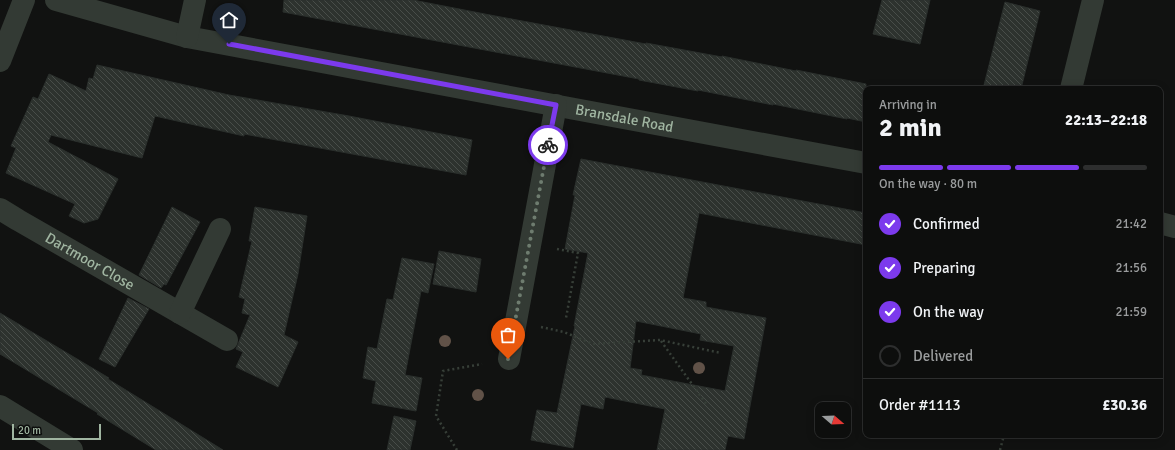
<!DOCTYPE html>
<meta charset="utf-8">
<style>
body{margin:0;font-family:Signika,sans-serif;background:#1b1c1b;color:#f1f3f6;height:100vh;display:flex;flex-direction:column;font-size:15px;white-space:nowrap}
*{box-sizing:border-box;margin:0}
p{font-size:13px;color:#9a9c9d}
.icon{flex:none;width:22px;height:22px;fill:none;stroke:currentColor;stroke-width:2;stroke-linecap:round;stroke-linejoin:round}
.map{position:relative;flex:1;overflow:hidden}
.details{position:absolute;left:863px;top:86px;width:300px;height:352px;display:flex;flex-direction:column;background:#0d0e0d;border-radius:8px;box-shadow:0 2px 10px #0003,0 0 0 1px #2d2e2e}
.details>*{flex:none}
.needle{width:26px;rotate:109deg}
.buttons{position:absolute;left:815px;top:402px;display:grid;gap:8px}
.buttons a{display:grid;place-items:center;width:36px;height:36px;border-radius:8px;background:#0d0e0d;box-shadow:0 2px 10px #0003,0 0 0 1px #2d2e2e;font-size:20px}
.scale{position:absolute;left:12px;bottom:10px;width:89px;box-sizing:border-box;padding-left:4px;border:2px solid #a0b5a1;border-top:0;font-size:11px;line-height:14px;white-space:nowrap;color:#a0b5a1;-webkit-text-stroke:3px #0c0d0c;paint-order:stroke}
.pin{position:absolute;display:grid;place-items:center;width:34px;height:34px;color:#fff;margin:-41px -17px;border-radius:50% 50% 50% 0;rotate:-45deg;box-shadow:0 0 4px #0007}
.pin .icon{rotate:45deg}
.courier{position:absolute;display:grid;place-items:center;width:40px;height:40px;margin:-20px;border:3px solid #7c3aed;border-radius:50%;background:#fff;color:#222;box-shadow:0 1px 5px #0007}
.summary em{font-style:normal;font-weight:700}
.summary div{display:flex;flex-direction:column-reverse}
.summary{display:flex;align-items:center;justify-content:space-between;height:68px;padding:0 16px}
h1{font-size:26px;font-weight:700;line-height:30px}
.bar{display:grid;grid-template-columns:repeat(4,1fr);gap:6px 4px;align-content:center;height:48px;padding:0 16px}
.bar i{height:5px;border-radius:3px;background:#2d2e2e}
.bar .on{background:#7c3aed}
.bar p{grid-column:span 4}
.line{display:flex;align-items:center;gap:10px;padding:0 16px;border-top:1px solid #2d2e2e}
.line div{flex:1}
ol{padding:0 16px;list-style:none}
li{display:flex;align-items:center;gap:12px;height:44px}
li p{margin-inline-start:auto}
li .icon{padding:4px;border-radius:50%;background:#7c3aed;color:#fff;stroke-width:4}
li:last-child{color:#9a9c9d}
li i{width:22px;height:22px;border:2px solid #2d2e2e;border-radius:50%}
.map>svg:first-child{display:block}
.building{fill:url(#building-back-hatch);stroke:#2a2f2c;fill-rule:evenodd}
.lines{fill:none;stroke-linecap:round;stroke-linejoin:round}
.path{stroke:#373f38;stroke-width:2.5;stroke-dasharray:2 3;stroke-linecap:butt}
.minor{stroke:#333a34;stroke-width:22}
.tree{fill:#615248}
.done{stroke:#6e7c6f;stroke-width:4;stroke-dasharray:0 7.2}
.route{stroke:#7c3aed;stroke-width:5}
.labels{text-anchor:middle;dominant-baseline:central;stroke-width:3;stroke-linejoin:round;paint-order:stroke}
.street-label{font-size:15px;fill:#a0b5a1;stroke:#0c0d0c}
</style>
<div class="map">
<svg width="1175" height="450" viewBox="0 0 1175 450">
<defs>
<pattern id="building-back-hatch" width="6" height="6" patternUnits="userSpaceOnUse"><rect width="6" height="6" fill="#2d322e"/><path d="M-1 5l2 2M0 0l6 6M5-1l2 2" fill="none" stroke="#484d49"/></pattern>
</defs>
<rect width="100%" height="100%" fill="#111211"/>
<path class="building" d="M 284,0 L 413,0 L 490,15 L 646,44 L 646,43 L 722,57 L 722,56 L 796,71 L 796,70 L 866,84 L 866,122 L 847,118 L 847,119 L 773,104 L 773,105 L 698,90 L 698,91 L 639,80 L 639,79 L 283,12 Z
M 882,0 L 930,0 L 920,44 L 873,34 Z
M 1005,2 L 1040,11 L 1021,89 L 983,89 Z
M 97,65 L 229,95 L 349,116 L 472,140 L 466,175 L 244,134 L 244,136 L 155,116 L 142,158 L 51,135 L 48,142 L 118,179 L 98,219 L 84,223 L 69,216 L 75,204 L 6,173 L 16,148 L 11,146 L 33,97 L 38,99 L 49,74 L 86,91 L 89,78 L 93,79 Z
M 581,159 L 866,213 L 866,245 L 699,213 L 683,298 L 706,302 L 706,307 L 766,318 L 744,439 L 728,436 L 725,450 L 657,450 L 665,409 L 605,397 L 603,409 L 581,404 L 573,448 L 531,440 L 537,410 L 557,413 L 575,326 L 574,326 L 588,253 L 565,249 L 575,195 L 573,195 ZM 636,321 L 701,334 L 700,340 L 734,346 L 725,391 L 641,375 L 642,370 L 630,368 Z
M 172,207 L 200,222 L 166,285 L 164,284 L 161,288 L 139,275 Z
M 255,207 L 307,216 L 298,274 L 284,335 L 298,342 L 278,387 L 236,367 L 243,352 L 236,349 L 250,315 L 242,313 L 245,299 L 239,297 L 252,241 L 249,241 Z
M 439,251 L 481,259 L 476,292 L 433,284 Z
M 402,258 L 434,264 L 428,293 L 421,291 L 405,375 L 422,378 L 416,411 L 372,403 L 376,381 L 363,378 L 368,347 L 377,349 L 387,299 L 393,300 Z
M 128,298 L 149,309 L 115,367 L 99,359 Z
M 0,313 L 109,378 L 108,379 L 223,450 L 156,450 L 97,414 L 98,413 L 0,354 Z
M 394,416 L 416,421 L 410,450 L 387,450 Z"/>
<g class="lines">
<path class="path" d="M 557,249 L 578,253 L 566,318
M 541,327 L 564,332 L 593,344 L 660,340 L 721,353
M 661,341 L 707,405
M 457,450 L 436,416 L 443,371 L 482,364
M 1000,450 L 1004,435"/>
<g class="minor">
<path id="s1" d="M 56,0 L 187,37 L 866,163"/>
<path d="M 187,37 L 195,0"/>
<path d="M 0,61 L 24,0"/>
<path d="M 1071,89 L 1093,0"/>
<path id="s2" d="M 0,209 L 18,220 L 227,340"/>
<path d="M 1160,223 L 1175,227"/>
<path d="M 180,313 L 220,229"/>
<path d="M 509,359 L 556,105"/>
<path d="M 0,406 L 72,450"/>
</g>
</g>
<g class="tree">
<circle cx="445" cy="341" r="6"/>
<circle cx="699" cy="368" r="6"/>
<circle cx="478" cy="395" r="6"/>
</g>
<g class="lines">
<path class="done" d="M 508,359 L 548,145"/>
<path class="route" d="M 229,44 L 556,105 L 548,145"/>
</g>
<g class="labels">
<g class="street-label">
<text stroke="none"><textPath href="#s1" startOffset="581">Bransdale Road</textPath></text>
<text stroke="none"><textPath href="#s2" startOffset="104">Dartmoor Close</textPath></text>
</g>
</g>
</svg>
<div class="buttons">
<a><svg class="needle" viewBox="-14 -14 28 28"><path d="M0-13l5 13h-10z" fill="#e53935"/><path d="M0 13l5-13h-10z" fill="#9a9c9d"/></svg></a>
</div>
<div class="scale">20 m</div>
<div class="pin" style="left:508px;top:359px;background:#ea580c"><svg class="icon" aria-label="bag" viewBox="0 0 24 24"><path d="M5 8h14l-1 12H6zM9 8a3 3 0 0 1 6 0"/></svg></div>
<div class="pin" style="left:229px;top:44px;background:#1f2937"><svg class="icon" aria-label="home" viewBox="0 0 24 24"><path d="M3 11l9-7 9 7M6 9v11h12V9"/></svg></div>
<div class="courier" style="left:548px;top:145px"><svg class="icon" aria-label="bike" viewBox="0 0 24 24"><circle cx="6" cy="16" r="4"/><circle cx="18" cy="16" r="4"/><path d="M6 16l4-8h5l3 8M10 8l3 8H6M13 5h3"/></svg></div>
<section class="details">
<div class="summary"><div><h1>2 min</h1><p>Arriving in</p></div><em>22:13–22:18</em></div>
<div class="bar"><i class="on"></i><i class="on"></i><i class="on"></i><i></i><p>On the way · 80 m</p></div>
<ol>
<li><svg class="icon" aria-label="check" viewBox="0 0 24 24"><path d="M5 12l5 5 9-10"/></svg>Confirmed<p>21:42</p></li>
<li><svg class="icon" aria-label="check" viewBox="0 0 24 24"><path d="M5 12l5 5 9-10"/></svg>Preparing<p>21:56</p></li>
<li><svg class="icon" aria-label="check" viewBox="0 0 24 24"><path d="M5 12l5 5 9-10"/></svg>On the way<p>21:59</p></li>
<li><i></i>Delivered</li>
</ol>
<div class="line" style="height:52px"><div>Order #1113</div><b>£30.36</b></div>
</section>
</div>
